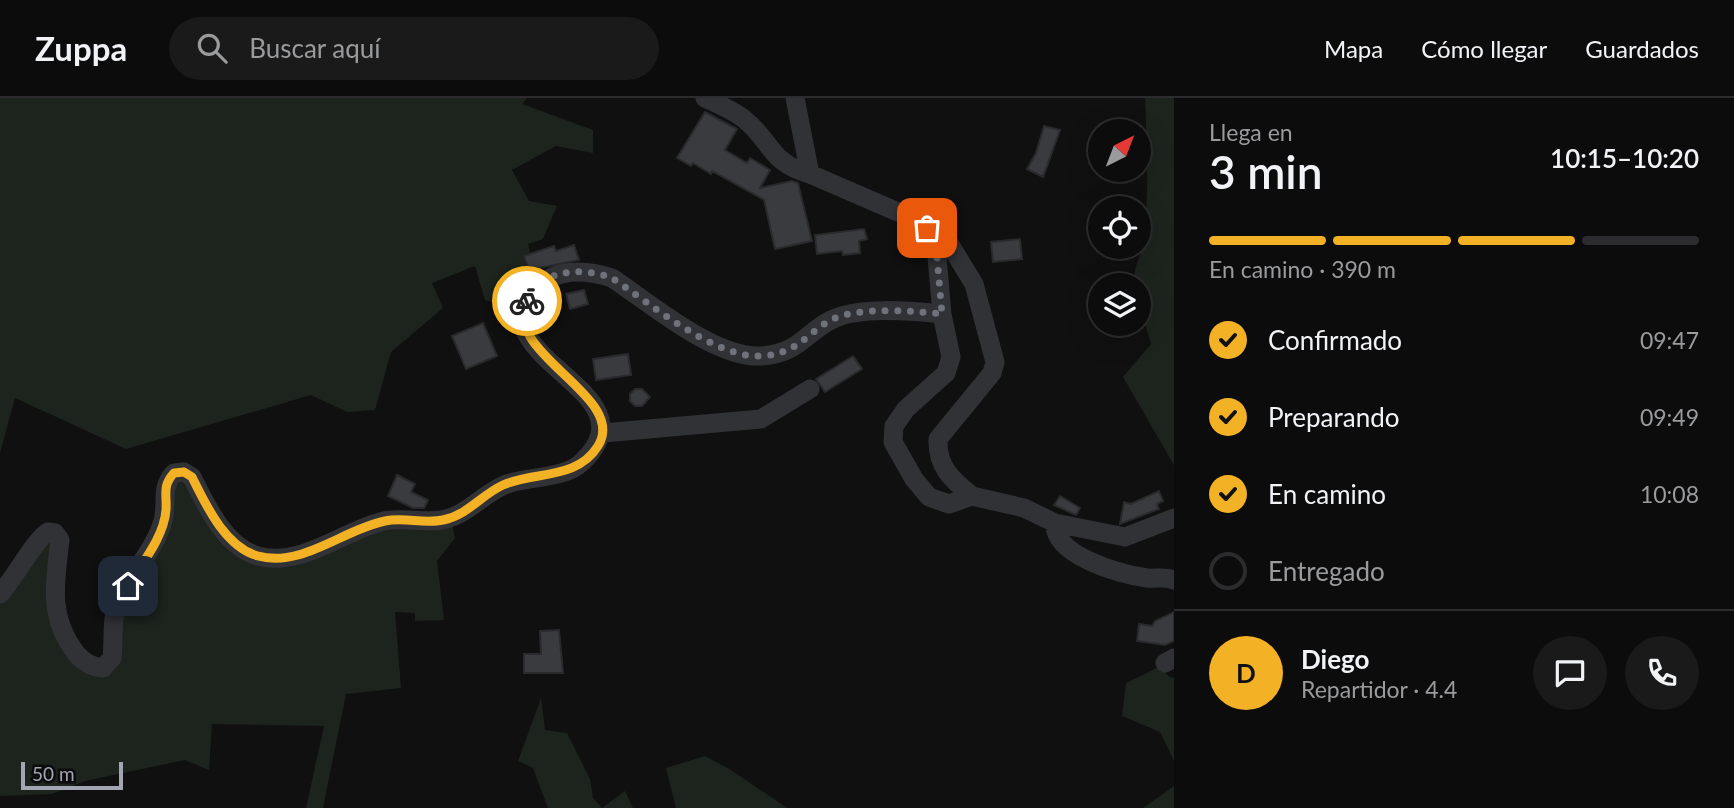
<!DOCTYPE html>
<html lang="es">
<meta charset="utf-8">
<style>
body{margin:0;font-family:Lato,sans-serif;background:#1a1a1b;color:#f1f3f6;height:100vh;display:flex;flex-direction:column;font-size:26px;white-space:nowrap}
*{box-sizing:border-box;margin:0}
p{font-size:23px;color:#9a9b9d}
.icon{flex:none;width:38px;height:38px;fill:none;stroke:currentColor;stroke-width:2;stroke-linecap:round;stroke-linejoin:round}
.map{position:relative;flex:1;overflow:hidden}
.drawer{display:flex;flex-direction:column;background:#0c0c0d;width:560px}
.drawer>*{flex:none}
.needle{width:46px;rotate:42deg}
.buttons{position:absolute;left:1088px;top:21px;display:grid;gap:14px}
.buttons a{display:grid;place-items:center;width:63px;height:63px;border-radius:50%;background:#0c0c0d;box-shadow:0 7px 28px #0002,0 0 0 2px #2c2c2e;font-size:35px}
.scale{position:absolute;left:21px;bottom:18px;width:102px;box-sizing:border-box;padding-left:7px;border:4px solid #a1a6b2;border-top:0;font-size:19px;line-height:24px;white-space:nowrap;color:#a1a6b2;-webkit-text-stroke:5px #0b0b0c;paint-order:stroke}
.pin{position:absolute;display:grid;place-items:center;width:60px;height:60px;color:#fff;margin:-30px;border-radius:14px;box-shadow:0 4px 10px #0006}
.courier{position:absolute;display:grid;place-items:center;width:70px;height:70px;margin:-35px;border:5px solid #f3b125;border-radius:50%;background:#fff;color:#222;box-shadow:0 2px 9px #0007}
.head em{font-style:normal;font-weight:600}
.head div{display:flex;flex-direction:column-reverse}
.head{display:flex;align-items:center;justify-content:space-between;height:119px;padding:0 35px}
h1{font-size:46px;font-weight:600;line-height:52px}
.bar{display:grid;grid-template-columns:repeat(4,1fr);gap:10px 7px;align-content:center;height:84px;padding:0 35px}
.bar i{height:9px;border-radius:5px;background:#2c2c2e}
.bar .current{background:#f3b125}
.bar p{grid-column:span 4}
.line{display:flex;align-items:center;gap:18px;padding:0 35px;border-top:2px solid #2c2c2e}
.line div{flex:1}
.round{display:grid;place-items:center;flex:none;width:74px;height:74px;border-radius:37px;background:#1a1a1b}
ol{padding:0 35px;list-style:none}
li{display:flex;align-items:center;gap:21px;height:77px}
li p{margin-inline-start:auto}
li .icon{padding:7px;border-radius:50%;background:#f3b125;color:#111;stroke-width:4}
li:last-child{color:#9a9b9d}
li i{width:38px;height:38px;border:4px solid #2c2c2e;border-radius:50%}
header{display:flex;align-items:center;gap:42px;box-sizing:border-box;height:98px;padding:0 35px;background:#0c0c0d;border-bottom:2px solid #2c2c2e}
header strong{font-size:33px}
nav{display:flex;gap:38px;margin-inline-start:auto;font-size:24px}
.search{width:490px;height:63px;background:#1a1a1b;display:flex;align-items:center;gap:18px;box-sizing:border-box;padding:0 24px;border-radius:38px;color:#9a9b9d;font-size:26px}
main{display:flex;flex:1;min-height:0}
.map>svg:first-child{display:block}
.green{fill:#1c241d}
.building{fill:#3a3b3e;stroke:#2a2a2d;stroke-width:2}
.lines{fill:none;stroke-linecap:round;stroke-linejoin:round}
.minor{stroke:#313236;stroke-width:19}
.done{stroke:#6e727a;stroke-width:7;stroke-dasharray:0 12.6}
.route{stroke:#f3b125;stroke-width:9}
</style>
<header>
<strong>Zuppa</strong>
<div class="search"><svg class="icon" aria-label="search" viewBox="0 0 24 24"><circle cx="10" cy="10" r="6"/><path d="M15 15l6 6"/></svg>Buscar aquí</div>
<nav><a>Mapa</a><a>Cómo llegar</a><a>Guardados</a></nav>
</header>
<main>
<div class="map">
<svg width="1174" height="710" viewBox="0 0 1174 710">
<rect width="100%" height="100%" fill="#101011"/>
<path class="green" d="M 0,0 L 527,0 L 522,6 L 593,32 L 593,55 L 556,48 L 512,72 L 529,103 L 557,108 L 543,141 L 528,146 L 530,154 L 523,158 L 528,173 L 543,176 L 517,212 L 485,202 L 475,168 L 432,185 L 443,210 L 391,254 L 375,312 L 347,314 L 311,297 L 126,351 L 15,300 L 0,355 Z
M 1145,0 L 1174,0 L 1174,367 L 1123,279 L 1151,246 L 1139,205 L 1139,187 L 1135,187 C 1131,171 1143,156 1144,140 C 1149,94 1147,46 1145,0 Z
M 183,379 L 253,461 L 385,428 L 452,425 L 455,440 L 437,463 L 444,522 L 415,523 L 415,515 L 395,514 L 401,590 L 346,596 L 323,710 L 306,710 L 324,628 L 212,626 L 209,672 L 185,662 L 85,683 L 52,696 L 0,698 L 0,503 L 52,440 L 48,500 L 96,575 L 169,392 Z
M 1159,569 L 1171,580 L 1174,579 L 1174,663 L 1160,634 L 1122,618 L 1126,585 Z
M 541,600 L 545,632 L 567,635 L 590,681 L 593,700 L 602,710 L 625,693 L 633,710 L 548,710 L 533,670 L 518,663 Z
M 705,658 L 731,672 L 787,710 L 676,710 L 666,670 Z
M 1174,688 L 1174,710 L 1143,710 Z"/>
<path class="building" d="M 705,14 L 737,31 L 725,52 L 747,65 L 750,60 L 770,72 L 760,90 L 792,83 L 798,85 L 812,143 L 775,151 L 764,102 L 712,73 L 711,76 L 693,65 L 691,68 L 677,60 Z
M 1044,28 L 1060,32 L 1043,79 L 1027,71 L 1036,55 Z
M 864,131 L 867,141 L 859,143 L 860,155 L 843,157 L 842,153 L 817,156 L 815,137 Z
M 1020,141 L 1022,161 L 993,164 L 991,144 Z
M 574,147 L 579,162 L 529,172 L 524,158 L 554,148 L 556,153 Z
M 584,192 L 588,206 L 570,211 L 566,196 Z
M 483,225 L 497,258 L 466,271 L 452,238 Z
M 628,256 L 631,277 L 596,282 L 593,261 Z
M 853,258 L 862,271 L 825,294 L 816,281 Z
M 635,291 L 642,291 L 650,299 L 642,308 L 635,308 L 630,303 L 630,296 Z
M 397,377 L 415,386 L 411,394 L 428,402 L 424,410 L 413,410 L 388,398 Z
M 1159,393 L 1163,403 L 1157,406 L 1159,411 L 1120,426 L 1124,404 L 1131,406 Z
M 1060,398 L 1080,410 L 1076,417 L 1054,407 Z
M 1174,514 L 1174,543 L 1165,547 L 1137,543 L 1139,526 L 1152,528 L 1155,523 Z
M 559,532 L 563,575 L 524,575 L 524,556 L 541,556 L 540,533 Z"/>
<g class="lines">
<path class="minor" d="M 705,0 C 717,6 733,12 744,21 C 772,43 769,65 810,76
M 795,0 L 810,76 L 914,121 L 927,130 L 936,147 L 942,216 L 951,259 L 946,275 L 906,311 L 894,328 L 893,344 L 914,381 L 929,399 L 949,406 L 972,398 L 1024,410 L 1055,425 L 1125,439 L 1174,420
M 936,124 L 974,186 L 995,264 L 992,275 L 938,341 C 937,369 952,382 972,398
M 603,335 L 761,321 L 810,291
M 1055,425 C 1053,458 1120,476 1147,480 C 1156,481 1165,478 1174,482
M 0,496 C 14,481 36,440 48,434 L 55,435 L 60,442 C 55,484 48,518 75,554 C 82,563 91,569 103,570 L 112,560 C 114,540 111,521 119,501 C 131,475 153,454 162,426 C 169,407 159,391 174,375 L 184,374 L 192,379 C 206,407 225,449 258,458 C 301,470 344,432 384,423 C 403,419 423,425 442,422 C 468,417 483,395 507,386 C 529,378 565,381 582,364 C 642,307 541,277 524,230 C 521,222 522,212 526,205 C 542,171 580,169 612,180 C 650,205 715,261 762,258 C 799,255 804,236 831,222 C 858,208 912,213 942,216
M 1165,565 L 1174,560"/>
</g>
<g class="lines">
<path class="done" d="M 527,203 C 542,170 583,169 612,180 C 650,205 715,261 762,258 C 799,255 804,237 831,222 C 858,208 912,213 942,216 L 936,147 L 927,130"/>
<path class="route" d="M 128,488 C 142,465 164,439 166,412 C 167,396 162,388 174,375 L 184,374 L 192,379 C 206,407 225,449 258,458 C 302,470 344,431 385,423 C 404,419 424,426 443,422 C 468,417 481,397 503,387 C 535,373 577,382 598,348 C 629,298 501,256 527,203"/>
</g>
</svg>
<div class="buttons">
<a><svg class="needle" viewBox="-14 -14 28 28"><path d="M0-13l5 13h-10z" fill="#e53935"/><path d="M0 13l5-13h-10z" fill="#9a9b9d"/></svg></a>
<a><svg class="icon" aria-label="locate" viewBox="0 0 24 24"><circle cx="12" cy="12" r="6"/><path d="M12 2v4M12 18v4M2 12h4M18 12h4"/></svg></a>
<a><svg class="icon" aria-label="layers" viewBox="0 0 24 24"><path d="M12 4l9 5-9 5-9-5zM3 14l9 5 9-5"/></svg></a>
</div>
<div class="scale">50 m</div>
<div class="pin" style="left:927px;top:130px;background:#ea580c"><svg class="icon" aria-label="bag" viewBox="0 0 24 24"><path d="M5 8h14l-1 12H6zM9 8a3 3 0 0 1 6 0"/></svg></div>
<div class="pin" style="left:128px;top:488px;background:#1f2937"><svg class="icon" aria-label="home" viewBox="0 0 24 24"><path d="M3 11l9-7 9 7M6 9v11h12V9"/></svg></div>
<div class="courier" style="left:527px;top:203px"><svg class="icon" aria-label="bike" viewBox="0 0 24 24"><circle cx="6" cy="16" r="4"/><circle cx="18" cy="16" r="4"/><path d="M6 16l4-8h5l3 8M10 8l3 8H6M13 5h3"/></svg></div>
</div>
<section class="drawer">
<div class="head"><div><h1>3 min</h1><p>Llega en</p></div><em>10:15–10:20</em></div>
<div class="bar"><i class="current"></i><i class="current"></i><i class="current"></i><i></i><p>En camino · 390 m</p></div>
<ol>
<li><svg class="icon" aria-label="check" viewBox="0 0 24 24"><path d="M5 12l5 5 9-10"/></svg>Confirmado<p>09:47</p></li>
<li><svg class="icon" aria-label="check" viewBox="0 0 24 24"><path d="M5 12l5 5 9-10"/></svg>Preparando<p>09:49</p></li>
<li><svg class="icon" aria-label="check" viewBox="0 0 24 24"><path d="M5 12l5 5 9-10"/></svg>En camino<p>10:08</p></li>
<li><i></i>Entregado</li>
</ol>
<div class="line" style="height:126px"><b class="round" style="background:#f3b125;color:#111">D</b><div><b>Diego</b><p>Repartidor · 4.4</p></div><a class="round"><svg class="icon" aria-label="chat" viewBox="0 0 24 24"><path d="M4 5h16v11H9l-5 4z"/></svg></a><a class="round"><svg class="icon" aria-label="phone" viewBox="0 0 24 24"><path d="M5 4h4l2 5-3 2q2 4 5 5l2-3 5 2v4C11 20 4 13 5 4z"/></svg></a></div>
</section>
</main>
